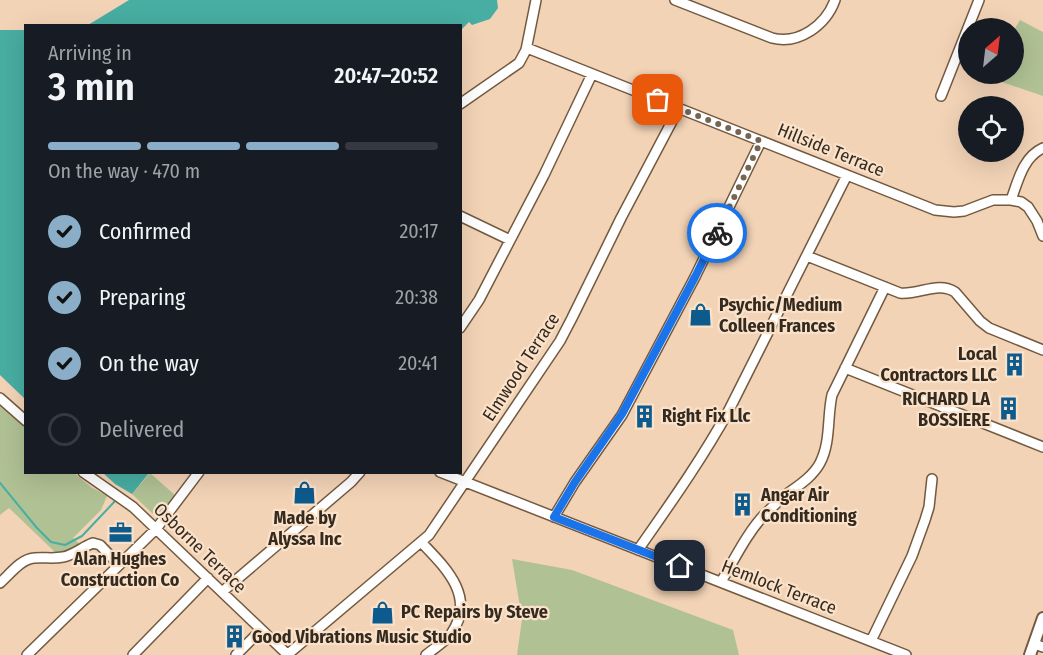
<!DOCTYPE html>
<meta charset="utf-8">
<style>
body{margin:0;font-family:"Fira Sans Condensed",sans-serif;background:#20242c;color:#f1f3f6;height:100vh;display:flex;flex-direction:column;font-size:22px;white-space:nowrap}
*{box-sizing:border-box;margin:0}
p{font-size:20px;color:#9ea1a6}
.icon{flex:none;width:33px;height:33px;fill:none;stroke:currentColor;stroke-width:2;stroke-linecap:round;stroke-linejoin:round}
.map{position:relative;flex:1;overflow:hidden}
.drawer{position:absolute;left:24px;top:24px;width:438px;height:450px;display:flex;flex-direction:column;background:#171b24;border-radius:0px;box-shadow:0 6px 24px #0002}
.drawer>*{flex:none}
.needle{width:39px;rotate:28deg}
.tools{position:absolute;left:958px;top:18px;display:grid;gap:12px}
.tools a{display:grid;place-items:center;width:66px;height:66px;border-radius:50%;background:#171b24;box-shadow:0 6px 24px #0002;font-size:30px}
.pin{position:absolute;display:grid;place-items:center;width:51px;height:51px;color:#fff;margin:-26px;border-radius:12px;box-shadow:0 3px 9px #0006}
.courier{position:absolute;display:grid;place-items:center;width:60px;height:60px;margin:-30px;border:4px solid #1a73e8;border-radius:50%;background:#fff;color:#222;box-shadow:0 2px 8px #0007}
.headline em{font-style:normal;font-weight:600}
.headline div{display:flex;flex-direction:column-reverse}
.headline{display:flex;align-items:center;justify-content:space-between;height:102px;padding:0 24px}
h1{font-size:39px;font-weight:600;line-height:45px}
.bar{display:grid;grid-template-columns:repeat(4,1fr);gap:9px 6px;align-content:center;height:72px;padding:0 24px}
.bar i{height:8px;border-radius:4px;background:#363941}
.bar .selected{background:#8aaec7}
.bar p{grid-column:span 4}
ol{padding:0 24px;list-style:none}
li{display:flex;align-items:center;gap:18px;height:66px}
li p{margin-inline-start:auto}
li .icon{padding:6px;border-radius:50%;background:#8aaec7;color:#111;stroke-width:4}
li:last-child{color:#9ea1a6}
li i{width:33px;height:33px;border:3px solid #363941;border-radius:50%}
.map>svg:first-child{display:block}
.green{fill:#b0c194}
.water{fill:#48ada2}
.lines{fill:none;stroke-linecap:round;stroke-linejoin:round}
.stream{stroke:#48ada2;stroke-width:2}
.minor-casing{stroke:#73593f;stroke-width:12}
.major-casing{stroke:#73593f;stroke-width:14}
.minor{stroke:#fff;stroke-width:9}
.major{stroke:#fff;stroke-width:10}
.done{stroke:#776553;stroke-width:6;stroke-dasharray:0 10.8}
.route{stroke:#1a73e8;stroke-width:8}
.labels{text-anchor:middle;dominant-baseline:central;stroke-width:4.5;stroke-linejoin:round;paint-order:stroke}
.street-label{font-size:18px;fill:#352a1e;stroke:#fae1ca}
.poi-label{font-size:18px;font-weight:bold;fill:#352a1e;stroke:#fae1ca;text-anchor:start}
</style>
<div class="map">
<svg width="1043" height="655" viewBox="0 0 1043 655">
<rect width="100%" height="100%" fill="#f2d3b6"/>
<path class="green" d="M 1020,20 L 1043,32 L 1043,96 L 996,80 L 998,74 L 1014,74 L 1014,30 Z
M 0,405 L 25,428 L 26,472 L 74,473 L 91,487 L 107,496 L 101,510 L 73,538 L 81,545 L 69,551 L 57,554 L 9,508 L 0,515 Z
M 150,473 L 175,495 L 160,514 L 156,515 L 152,513 L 132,494 Z
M 512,559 L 572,570 L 733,630 L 739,655 L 517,655 L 522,619 Z"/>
<path class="water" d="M 129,0 L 497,0 L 498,8 L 490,19 L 472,25 L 469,22 L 461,30 L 460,26 L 88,25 Z
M 0,30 L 25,30 L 25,399 L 0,375 Z
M 103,473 L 149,473 L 132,494 L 115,484 Z"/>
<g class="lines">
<path class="stream" d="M 0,483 L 37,528 L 51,542 L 65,545 L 82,536 L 117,499"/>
<defs>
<path id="minor" d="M 675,0 L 772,38 C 799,45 826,25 835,0
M 527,48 L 935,210 L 954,212 L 964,211 L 993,200 L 1011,200 L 1021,202 L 1028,207 L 1037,221 L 1043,236
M 941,96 L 979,0
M 460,104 L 519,63 L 526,50 L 536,0
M 1011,200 C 1018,181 1023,157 1043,148
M 460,216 L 510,240
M 807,256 L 900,293 C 919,295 938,281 955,292 L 980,321 L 989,328 L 1043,350
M 460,328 L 479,300 L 544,175 L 592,74
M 845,368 L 1043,447
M 0,398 L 26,421
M 83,472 L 133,507 L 288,655
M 440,472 L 906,655
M 554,517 L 575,482 L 622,415 L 695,277 L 761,141
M 421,542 C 445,567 477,597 451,634 C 444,642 435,648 426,655
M 638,550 C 670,504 702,459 729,410 L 847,175
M 721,582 C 734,560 748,531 766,513 C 772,508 777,502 783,497 C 796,487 812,478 820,463 C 831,442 827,417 832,395 L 885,287
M 0,583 C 10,574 21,559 34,558 C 44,557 53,559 63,557 C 74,555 82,547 93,543 L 100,545 L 119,565
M 222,592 L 351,482 L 360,472
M 871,641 L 912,556 L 925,520 L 929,507 L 932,479
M 1034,644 L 1043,647
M 27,655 L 156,529 L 199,472
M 133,655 L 208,578
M 236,655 L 261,630
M 287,655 L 429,535 L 560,341 L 572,318 L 621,218 L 679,108"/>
<path id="major" d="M 1030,655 L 1043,618"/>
</defs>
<use href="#minor" class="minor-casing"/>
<use href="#major" class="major-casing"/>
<use href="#minor" class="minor"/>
<use href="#major" class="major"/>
</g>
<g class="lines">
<path class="done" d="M 658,100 L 761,141 L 717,233"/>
<path class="route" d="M 680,566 L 554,517 L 575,482 L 622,414 L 695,277 L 717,233"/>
</g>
<defs>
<symbol id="shop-bare" viewBox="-9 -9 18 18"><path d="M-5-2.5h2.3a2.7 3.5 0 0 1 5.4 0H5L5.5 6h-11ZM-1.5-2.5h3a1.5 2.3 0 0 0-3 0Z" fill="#0d5a8d" stroke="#fae1ca" stroke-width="2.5" paint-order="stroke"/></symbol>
<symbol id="building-bare" viewBox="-9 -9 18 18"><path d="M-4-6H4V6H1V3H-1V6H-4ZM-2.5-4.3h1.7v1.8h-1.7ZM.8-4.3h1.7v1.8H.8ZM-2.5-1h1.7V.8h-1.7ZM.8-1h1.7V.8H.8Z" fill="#0d5a8d" stroke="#fae1ca" stroke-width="2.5" paint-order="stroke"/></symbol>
<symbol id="office-bare" viewBox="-9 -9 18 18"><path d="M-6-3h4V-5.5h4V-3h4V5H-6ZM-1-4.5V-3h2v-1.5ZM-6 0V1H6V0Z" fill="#0d5a8d" stroke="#fae1ca" stroke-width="2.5" paint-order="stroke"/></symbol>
</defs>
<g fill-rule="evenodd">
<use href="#shop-bare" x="684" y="298" width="33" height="33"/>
<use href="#building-bare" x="998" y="348" width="33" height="33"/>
<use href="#building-bare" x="992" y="392" width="33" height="33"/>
<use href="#building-bare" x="628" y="400" width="33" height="33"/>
<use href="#shop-bare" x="288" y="476" width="33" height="33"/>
<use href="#building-bare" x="726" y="488" width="33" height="33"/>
<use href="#office-bare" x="104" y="516" width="33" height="33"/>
<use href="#shop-bare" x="366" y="596" width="33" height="33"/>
<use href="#building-bare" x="218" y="620" width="33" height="33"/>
</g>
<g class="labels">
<g class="street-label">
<text transform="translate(831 150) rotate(22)">Hillside Terrace</text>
<text transform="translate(521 367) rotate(-57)">Elmwood Terrace</text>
<text transform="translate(200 548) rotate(44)">Osborne Terrace</text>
<text transform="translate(779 587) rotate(21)">Hemlock Terrace</text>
</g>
<g class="poi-label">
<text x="719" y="305">Psychic/Medium<tspan x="719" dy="21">Colleen Frances</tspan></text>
<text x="997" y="354" text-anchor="end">Local<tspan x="997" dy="21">Contractors LLC</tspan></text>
<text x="990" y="399" text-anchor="end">RICHARD LA<tspan x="990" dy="21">BOSSIERE</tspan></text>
<text x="662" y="416">Right Fix Llc</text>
<text x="761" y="495">Angar Air<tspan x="761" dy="21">Conditioning</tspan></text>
<text x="305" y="518" text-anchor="middle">Made by<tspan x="305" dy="21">Alyssa Inc</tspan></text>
<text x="120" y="559" text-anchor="middle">Alan Hughes<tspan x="120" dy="21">Construction Co</tspan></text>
<text x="401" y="612">PC Repairs by Steve</text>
<text x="252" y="637">Good Vibrations Music Studio</text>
</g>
</g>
</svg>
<div class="tools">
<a><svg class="needle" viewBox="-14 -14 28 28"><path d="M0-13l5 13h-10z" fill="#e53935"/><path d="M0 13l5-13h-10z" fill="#9ea1a6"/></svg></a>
<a><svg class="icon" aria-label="locate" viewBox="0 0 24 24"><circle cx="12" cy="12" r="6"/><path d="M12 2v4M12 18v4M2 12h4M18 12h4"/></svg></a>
</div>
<div class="pin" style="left:658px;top:100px;background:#ea580c"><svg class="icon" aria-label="bag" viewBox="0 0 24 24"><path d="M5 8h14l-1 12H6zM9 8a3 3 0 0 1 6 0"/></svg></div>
<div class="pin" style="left:680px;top:566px;background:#1f2937"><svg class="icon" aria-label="home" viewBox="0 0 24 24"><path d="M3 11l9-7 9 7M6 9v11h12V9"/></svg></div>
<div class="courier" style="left:717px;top:233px"><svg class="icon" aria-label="bike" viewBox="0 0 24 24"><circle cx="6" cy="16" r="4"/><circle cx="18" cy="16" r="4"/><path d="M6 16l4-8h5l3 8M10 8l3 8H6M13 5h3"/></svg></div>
<section class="drawer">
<div class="headline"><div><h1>3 min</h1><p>Arriving in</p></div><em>20:47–20:52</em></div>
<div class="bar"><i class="selected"></i><i class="selected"></i><i class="selected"></i><i></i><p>On the way · 470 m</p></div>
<ol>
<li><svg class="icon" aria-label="check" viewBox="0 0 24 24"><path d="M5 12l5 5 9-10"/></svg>Confirmed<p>20:17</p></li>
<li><svg class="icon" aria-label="check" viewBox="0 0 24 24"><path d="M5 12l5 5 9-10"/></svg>Preparing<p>20:38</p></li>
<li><svg class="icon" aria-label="check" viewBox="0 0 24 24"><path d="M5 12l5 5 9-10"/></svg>On the way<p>20:41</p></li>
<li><i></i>Delivered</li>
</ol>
</section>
</div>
